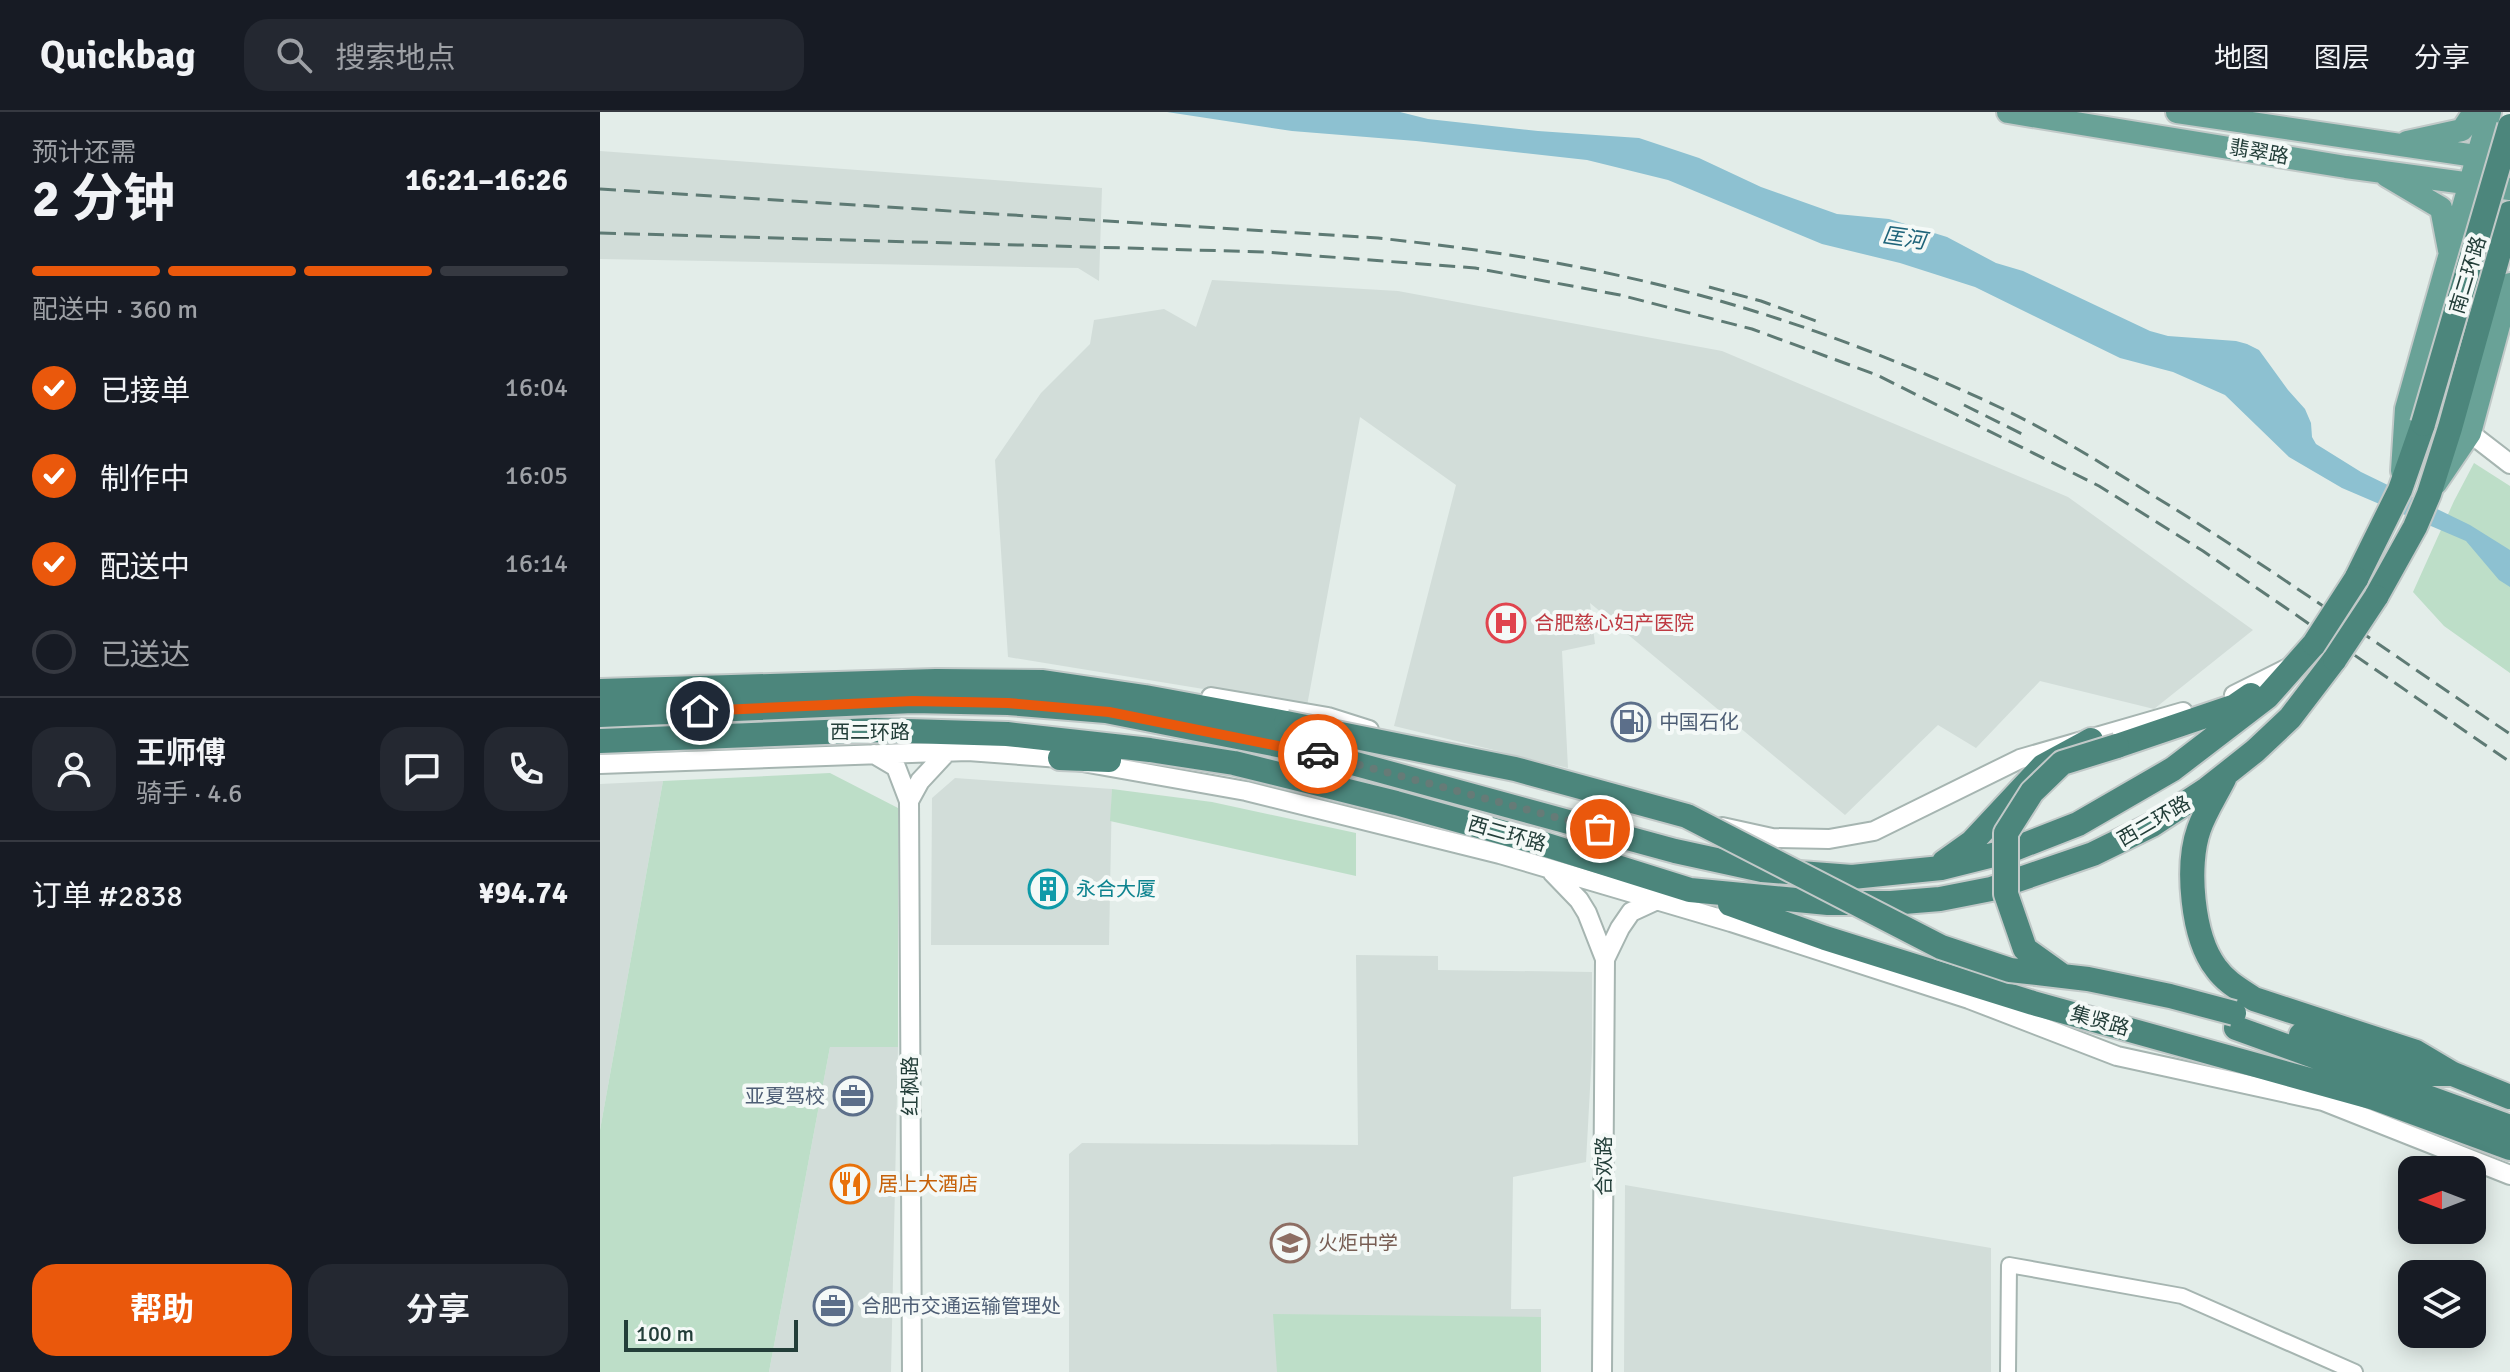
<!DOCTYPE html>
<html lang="zh">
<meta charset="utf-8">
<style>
body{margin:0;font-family:Signika,"Noto Sans SC",sans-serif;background:#242831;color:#f1f3f6;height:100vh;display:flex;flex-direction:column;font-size:30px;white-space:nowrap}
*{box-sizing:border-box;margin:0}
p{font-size:26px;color:#9ea1a6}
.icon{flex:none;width:44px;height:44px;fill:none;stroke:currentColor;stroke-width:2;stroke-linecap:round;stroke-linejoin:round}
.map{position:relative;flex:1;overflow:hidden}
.side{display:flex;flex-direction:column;background:#171b24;width:600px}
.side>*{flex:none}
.needle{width:52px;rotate:270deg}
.tools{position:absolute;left:1798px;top:1044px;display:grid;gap:16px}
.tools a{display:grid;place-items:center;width:88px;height:88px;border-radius:16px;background:#171b24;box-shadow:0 4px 20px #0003;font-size:40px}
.scale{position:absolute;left:24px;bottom:20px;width:174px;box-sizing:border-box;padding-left:8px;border:4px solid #233e39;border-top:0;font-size:22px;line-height:28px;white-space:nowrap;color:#233e39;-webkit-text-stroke:6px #f4f9f7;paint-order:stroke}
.pin{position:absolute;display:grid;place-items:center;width:68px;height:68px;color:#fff;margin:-34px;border:4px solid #fff;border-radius:50%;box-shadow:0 2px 8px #0007}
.courier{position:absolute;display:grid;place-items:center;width:80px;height:80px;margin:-40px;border:6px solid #ea580c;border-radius:50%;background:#fff;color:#222;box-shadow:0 2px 10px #0007}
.headline em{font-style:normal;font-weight:700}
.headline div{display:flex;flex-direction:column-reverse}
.headline{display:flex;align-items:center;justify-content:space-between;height:136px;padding:0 32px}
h1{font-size:52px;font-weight:700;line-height:60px}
.bar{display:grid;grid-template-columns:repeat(4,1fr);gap:12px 8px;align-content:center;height:96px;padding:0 32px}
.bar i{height:10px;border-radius:6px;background:#363941}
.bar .active{background:#ea580c}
.bar p{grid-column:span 4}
.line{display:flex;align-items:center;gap:20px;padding:0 32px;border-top:2px solid #363941}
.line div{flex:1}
.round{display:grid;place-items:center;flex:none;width:84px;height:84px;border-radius:24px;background:#242831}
ol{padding:0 32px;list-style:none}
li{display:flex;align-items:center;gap:24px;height:88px}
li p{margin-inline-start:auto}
li .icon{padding:8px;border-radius:50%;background:#ea580c;color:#fff;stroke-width:4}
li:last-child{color:#9ea1a6}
li i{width:44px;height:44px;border:4px solid #363941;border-radius:50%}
.primary-button{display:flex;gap:16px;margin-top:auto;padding:16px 32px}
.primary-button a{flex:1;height:92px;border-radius:24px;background:#ea580c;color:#fff;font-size:32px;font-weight:700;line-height:92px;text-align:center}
.primary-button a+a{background:#242831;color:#f1f3f6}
header{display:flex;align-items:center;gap:48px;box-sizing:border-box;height:112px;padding:0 40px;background:#171b24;border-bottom:2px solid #363941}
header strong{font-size:38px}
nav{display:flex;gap:44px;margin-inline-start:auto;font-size:28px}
.search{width:560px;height:72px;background:#242831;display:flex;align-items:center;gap:20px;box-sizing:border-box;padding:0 28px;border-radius:24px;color:#9ea1a6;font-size:30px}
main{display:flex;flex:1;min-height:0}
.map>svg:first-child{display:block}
.built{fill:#d2ddd9}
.green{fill:#bddec8}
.water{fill:#8dc1d1}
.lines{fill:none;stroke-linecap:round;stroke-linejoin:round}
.minor-casing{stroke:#a6b5b1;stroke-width:18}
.tertiary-casing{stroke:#a6b5b1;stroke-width:22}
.primary-casing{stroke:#c1c9c8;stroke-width:26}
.trunk-casing{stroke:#c1c9c8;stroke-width:28}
.minor{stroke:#fff;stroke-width:14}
.tertiary{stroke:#fff;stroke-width:18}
.primary{stroke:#69a297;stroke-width:22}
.trunk{stroke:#4c867c;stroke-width:24}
.rail{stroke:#5e7a74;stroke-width:3;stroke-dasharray:16 8;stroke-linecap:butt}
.trunk-bridge-casing{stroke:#c1c9c8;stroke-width:28;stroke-linecap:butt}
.trunk-bridge{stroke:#4c867c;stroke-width:24}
.done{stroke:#667b77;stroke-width:8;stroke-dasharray:0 14.4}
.route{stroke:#ea580c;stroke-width:10}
.labels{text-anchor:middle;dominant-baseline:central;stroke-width:8;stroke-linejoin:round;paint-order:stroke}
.street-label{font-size:20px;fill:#233e39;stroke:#f4f9f7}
.health-label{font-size:20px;fill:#be3a42;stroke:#f4f9f7;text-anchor:start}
.service-label{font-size:20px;fill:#4e5e75;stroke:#f4f9f7;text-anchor:start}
.culture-label{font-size:20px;fill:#0d838f;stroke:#f4f9f7;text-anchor:start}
.food-label{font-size:20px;fill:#c56008;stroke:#f4f9f7;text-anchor:start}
.education-label{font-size:20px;fill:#785e54;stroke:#f4f9f7;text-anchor:start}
.water-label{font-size:22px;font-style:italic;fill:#1e647a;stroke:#f4f9f7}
</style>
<header>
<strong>Quickbag</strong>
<div class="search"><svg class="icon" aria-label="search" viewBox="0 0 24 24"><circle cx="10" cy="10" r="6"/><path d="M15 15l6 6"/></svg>搜索地点</div>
<nav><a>地图</a><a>图层</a><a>分享</a></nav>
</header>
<main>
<section class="side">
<div class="headline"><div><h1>2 分钟</h1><p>预计还需</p></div><em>16:21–16:26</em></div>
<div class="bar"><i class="active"></i><i class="active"></i><i class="active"></i><i></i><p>配送中 · 360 m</p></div>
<ol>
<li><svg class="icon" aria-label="check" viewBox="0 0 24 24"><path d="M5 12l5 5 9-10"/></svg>已接单<p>16:04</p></li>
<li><svg class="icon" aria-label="check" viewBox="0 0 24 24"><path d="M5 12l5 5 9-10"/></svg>制作中<p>16:05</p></li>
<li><svg class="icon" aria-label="check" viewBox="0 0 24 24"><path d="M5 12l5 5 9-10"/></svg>配送中<p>16:14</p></li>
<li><i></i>已送达</li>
</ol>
<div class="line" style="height:144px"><a class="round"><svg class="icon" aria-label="person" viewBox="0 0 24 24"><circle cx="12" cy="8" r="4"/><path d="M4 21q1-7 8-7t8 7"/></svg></a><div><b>王师傅</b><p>骑手 · 4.6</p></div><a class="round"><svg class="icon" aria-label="chat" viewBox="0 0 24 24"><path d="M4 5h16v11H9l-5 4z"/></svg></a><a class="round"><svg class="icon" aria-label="phone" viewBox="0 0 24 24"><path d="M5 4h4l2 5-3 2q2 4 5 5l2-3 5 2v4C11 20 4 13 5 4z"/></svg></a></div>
<div class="line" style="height:104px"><div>订单 #2838</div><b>¥94.74</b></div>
<div class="primary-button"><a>帮助</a><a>分享</a></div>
</section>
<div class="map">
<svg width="1910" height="1260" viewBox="0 0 1910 1260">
<rect width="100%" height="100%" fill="#e3ede9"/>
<path class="built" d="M 0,39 L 502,76 L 499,169 L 478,156 L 0,147 Z
M 612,168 L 798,179 L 1122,239 L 1468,385 L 1653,518 L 1554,597 L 1440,569 L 1376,636 L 1338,613 L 1245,703 L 990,491 L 995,532 L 962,539 L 968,656 L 794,614 L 856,373 L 760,305 L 707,594 L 408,545 L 395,348 L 441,281 L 490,232 L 494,208 L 564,197 L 596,215 Z
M 355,666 L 512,677 L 509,833 L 331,833 L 332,686 Z
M 63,669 L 0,1018 L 0,672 Z
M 756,843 L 838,844 L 838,858 L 992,860 L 992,940 L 986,1050 L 913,1065 L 911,1197 L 941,1197 L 941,1260 L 469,1260 L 469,1042 L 482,1031 L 758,1033 Z
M 230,935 L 298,935 L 291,1260 L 169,1260 Z
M 1025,1073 L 1391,1136 L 1391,1260 L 1024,1260 Z"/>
<path class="green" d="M 1874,351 L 1910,374 L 1910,561 L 1844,514 L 1813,480 L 1854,389 Z
M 230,661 L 298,696 L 298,935 L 230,935 L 169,1260 L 0,1260 L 0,1018 L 63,669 Z
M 512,677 L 612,690 L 756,721 L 756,764 L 510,709 Z
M 673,1202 L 941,1205 L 941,1260 L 677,1260 Z"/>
<path class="water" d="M 567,0 L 800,0 L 828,7 L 938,19 L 1039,26 L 1099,46 L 1161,75 L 1237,102 L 1289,107 L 1347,125 L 1396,151 L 1423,159 L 1550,219 L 1568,224 L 1636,229 L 1647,232 L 1659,238 L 1688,278 L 1705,297 L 1711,311 L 1712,325 L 1716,332 L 1761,360 L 1870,413 L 1910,438 L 1910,475 L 1899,468 L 1866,429 L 1742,376 L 1689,345 L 1625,283 L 1573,260 L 1520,246 L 1375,175 L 1300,151 L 1222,132 L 1068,68 L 987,48 L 816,29 L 692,19 Z"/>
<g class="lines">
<defs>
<path id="minor" d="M 1408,1260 L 1409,1153 L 1582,1184 L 1755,1260"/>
<path id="tertiary" d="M 1870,321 L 1910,352
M 1634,583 L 1690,555
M 611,585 L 728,605 L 769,618
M 274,642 L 296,655 L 309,689 L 312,1260
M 0,652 L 368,639 L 460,646 L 646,679 L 900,742 L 1131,810 L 1369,887 L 1517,944 L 1723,989 L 1910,1063
M 309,689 L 320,669 L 347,640
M 1122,715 L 1172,726 L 1229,727 L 1274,719 L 1420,647 L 1583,600
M 952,760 L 979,788 L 987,801 L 1005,847 L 1002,1260
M 1005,847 L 1020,816 L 1031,800 L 1057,788"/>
<path id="primary" d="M 1408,0 L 1746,55 L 1910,77
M 1577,0 L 1889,46
M 1807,30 L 1862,18 L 1874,0
M 1787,64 L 1841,96 L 1849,138
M 1802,359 L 1806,297 L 1890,0
M 1836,371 L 1870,321 L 1910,172"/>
<path id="trunk" d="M 1756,467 L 1800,378 L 1823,312
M 1776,485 L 1815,415 L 1829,382 L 1850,316 L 1910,101
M 0,579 L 336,569 L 443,570 L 545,585 L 686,611
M 0,603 L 313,589 L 408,591 L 506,599 L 708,639 L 1075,739 L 1162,758 L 1252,765 L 1341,756 L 1409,739 L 1478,712 L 1573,657 L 1667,585 L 1714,532
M 0,629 L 275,618 L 407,622 L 550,638 L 634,651 L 796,691 L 937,730 L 1090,778 L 1228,791 L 1291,791 L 1340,787 L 1391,777 L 1493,742 L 1552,713 L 1607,677 L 1655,639 L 1690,606 L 1735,547
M 1517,634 L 1635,594 L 1651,583
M 460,646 L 509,648
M 1624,667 C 1616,683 1605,700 1599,717 C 1586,753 1592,825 1616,856 C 1626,870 1639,877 1654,887 L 1816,940 L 1853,962 L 1910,985
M 1344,750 L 1372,730 L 1443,654 L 1491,628
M 1130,792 L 1225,826 L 1433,891 L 1774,986 L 1910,1036
M 1636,916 L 1910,1015
M 1701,923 L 1822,962 L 1850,962"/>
</defs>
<use href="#minor" class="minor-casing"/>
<use href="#tertiary" class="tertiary-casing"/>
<use href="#primary" class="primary-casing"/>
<use href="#trunk" class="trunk-casing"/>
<use href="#minor" class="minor"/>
<use href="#tertiary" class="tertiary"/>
<use href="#primary" class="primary"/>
<use href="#trunk" class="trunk"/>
<path class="rail" d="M 0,77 L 778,126 C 860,135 941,146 1021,164 C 1151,192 1281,239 1401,296 C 1452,320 1501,351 1549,381 C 1672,456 1790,541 1910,622
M 0,121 L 665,140 L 875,156 L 1020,183 L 1152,217 L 1277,263 L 1499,374 L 1603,439 L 1910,650
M 1109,175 L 1161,189 L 1216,209
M 1364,293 L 1428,325"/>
<defs>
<path id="trunk-bridge" d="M 1823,312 L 1910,14
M 1714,532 L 1756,467
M 1735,547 L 1776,485
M 686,611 L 915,657 L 1087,704 L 1341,835 L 1410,858 L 1488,867 L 1570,884 L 1634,901
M 1460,862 L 1425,837 L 1406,782 L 1406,721 L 1432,680 L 1462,651 L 1517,634"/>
</defs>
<use href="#trunk-bridge" class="trunk-bridge-casing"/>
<use href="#trunk-bridge" class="trunk-bridge"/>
</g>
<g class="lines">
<path class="done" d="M 718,642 L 1000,717"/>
<path class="route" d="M 100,599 L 313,589 L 408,591 L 509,600 L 718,642"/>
</g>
<defs>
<symbol id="hospital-ring" viewBox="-11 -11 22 22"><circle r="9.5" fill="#f4f9f7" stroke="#e0444e" stroke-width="1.5"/><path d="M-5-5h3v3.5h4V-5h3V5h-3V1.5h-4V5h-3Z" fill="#e0444e"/></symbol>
<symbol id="fuel-ring" viewBox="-11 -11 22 22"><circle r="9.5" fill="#f4f9f7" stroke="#5c6f8a" stroke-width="1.5"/><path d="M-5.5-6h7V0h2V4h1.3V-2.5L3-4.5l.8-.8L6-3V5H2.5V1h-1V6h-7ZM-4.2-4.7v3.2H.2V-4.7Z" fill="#5c6f8a"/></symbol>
<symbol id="building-ring" viewBox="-11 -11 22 22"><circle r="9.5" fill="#f4f9f7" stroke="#0f9aa8" stroke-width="1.5"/><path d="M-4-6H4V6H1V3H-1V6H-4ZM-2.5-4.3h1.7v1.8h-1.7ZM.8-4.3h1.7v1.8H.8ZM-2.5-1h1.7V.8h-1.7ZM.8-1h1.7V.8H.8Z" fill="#0f9aa8"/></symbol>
<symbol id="office-ring" viewBox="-11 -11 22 22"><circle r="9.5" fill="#f4f9f7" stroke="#5c6f8a" stroke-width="1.5"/><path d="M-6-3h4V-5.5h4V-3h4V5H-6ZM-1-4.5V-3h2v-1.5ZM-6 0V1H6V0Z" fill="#5c6f8a"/></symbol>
<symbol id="restaurant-ring" viewBox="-11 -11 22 22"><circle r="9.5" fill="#f4f9f7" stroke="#e8710a" stroke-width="1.5"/><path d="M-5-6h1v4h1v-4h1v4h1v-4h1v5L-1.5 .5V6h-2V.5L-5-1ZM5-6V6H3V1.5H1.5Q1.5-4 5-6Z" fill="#e8710a"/></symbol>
<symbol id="school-ring" viewBox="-11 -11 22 22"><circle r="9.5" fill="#f4f9f7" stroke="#8d6e63" stroke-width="1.5"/><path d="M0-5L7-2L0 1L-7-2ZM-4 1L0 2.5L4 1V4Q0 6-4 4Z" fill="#8d6e63"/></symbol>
</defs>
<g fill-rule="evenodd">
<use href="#hospital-ring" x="884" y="489" width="44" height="44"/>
<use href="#fuel-ring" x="1009" y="588" width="44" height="44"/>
<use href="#building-ring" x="426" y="755" width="44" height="44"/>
<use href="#office-ring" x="231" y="962" width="44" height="44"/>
<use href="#restaurant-ring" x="228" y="1050" width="44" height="44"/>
<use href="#school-ring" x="668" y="1109" width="44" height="44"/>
<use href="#office-ring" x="211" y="1172" width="44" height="44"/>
</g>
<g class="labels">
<g class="street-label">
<text transform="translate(1659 40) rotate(10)">翡翠路</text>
<text transform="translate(1868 163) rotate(-73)">南二环路</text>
<text x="270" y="620">西二环路</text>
<text transform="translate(1554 709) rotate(-30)">西二环路</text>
<text transform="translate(907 722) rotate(16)">西二环路</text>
<text transform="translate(1500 909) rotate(16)">集贤路</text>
<text transform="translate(310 974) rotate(-90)">红枫路</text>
<text transform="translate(1004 1054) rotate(-90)">合欢路</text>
</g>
<g class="health-label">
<text x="934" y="511">合肥慈心妇产医院</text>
</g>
<g class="service-label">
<text x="1059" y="610">中国石化</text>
<text x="225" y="984" text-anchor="end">亚夏驾校</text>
<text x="261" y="1194">合肥市交通运输管理处</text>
</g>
<g class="culture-label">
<text x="476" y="777">永合大厦</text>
</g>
<g class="food-label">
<text x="278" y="1072">居上大酒店</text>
</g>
<g class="education-label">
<text x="718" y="1131">火炬中学</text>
</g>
<g class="water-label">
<text transform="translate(1304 126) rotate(8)">匡河</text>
</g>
</g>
</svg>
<div class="tools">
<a><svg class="needle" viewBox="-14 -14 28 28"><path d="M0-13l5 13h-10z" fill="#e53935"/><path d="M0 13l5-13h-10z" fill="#9ea1a6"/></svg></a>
<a><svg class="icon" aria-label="layers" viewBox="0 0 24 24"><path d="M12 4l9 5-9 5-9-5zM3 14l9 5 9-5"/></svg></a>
</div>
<div class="scale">100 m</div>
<div class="pin" style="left:1000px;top:717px;background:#ea580c"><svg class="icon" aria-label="bag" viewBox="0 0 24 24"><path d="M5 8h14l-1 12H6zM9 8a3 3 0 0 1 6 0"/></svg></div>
<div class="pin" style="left:100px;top:599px;background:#1f2937"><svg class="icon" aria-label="home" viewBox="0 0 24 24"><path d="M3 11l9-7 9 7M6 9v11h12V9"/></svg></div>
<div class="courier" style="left:718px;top:642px"><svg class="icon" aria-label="car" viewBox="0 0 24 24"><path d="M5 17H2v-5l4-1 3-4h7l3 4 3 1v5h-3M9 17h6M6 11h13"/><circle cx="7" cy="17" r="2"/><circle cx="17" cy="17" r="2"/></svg></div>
</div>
</main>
